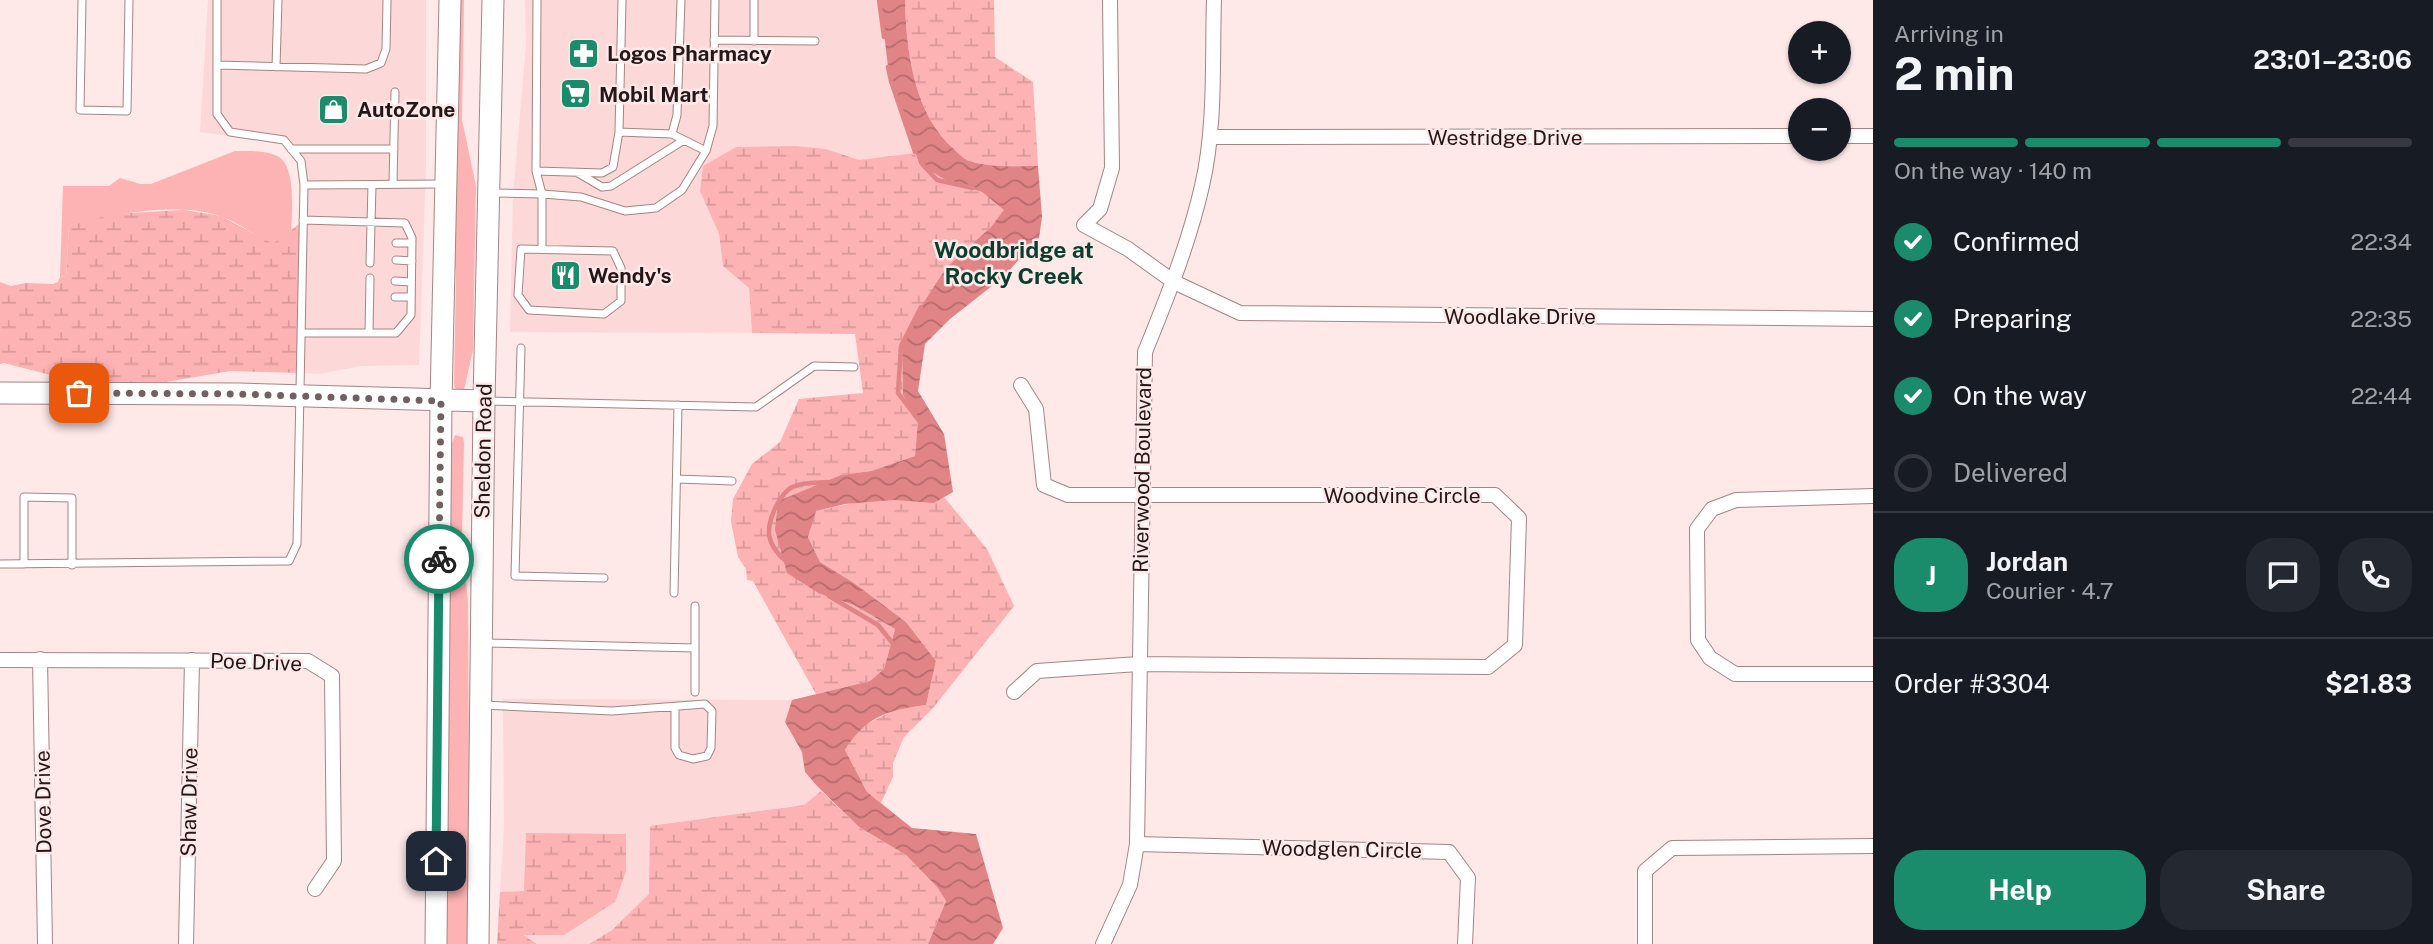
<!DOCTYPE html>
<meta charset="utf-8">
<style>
body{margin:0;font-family:"Public Sans",sans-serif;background:#242831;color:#f1f3f6;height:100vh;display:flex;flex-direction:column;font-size:26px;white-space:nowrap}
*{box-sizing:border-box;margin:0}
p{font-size:23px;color:#9ea1a6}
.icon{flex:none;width:38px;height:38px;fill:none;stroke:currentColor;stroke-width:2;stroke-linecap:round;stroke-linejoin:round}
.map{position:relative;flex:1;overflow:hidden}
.details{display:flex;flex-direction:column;background:#171b24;width:560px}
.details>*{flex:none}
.controls{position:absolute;left:1788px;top:21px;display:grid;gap:14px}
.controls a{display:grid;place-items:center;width:63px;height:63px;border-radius:50%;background:#171b24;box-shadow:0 2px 5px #0004;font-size:35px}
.pin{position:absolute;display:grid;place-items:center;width:60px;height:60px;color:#fff;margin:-30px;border-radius:14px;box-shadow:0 4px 10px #0006}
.courier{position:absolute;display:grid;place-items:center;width:70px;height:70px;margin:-35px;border:5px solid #1a8b6b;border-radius:50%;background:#fff;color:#222;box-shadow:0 2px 9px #0007}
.headline em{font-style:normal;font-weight:700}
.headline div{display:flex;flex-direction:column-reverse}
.headline{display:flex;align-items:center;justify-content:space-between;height:119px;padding:0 21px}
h1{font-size:46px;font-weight:700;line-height:52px}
.bar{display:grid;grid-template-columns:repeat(4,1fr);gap:10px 7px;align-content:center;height:84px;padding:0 21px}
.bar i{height:9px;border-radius:5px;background:#363941}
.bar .selected{background:#1a8b6b}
.bar p{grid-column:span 4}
.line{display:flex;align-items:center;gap:18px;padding:0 21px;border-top:2px solid #363941}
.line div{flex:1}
.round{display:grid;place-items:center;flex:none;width:74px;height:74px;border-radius:28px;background:#242831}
ol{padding:0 21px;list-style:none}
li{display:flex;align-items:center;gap:21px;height:77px}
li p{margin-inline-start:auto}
li .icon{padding:7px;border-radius:50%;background:#1a8b6b;color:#fff;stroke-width:4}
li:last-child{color:#9ea1a6}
li i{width:38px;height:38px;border:4px solid #363941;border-radius:50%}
.cta{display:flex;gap:14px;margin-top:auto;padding:14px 21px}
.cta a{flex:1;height:80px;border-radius:28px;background:#1a8b6b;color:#fff;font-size:28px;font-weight:700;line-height:80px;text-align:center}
.cta a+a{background:#242831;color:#f1f3f6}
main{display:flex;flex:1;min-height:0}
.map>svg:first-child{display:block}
.built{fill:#fcd8d8}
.green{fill:#fdb2b3}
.wetland{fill:url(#wetland-marsh)}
.water{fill:url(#water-waves)}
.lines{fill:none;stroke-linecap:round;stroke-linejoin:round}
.stream{stroke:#e18486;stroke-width:4.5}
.lane-casing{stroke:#a58484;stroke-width:9}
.street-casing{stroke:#a58484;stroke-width:16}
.secondary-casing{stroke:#a58484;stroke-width:23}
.lane{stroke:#fff;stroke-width:7}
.street{stroke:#fff;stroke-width:14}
.secondary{stroke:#fff;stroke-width:21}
.done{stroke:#706060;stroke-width:7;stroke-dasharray:0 12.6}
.route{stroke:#1a8b6b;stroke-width:9}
.labels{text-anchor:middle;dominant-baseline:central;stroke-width:5;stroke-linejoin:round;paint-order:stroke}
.poi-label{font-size:21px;font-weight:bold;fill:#241717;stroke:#fee8e8;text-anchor:start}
.street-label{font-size:21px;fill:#241717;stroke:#fee8e8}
.neighbourhood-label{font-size:23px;font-weight:bold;fill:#093e2e;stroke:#fee8e8}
</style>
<main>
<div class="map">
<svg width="1873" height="944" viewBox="0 0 1873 944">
<defs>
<pattern id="wetland-marsh" width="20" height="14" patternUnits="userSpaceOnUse" patternTransform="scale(1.75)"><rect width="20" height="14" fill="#fdb2b3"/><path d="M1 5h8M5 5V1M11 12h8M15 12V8" fill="none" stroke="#d99899"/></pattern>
<pattern id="water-waves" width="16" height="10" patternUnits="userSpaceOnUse" patternTransform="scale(1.75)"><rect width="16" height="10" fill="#e18486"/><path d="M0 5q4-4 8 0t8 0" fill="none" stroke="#b66b6d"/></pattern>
</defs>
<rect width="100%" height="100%" fill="#fee8e8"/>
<path class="built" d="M 208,0 L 426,0 L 426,167 L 419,365 L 360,366 L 320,374 L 303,373 L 307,218 L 293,144 L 200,132 Z
M 525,0 L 880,0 L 888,67 L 915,153 L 859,160 L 826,149 L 796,146 L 736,147 L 703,166 L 700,191 L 719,234 L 723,266 L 749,287 L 752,333 L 510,332 L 513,196 L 526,46 Z
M 503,699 L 792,700 L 785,722 L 802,752 L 805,772 L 821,791 L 804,805 L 783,807 L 772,810 L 649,894 L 612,930 L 589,944 L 537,944 L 521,935 L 524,891 L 500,892 L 504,828 Z"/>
<path class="green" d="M 456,0 L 464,0 L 462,120 L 476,186 L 473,350 L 464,390 L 456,390 L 454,385 L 456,274 L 449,224 Z
M 235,151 C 249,151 267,150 279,157 C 296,168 292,213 291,231 L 273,245 C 256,236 238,222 220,216 C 175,201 114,214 69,226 L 66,276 L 60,277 L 63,186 L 109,186 L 120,178 L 140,184 L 151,184 Z
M 455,435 L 463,437 L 464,443 L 462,537 L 468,603 L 470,944 L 444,944 L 450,449 Z"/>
<path class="wetland" d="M 905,0 L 994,0 L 995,57 L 1033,82 L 1038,166 C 1017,166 986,168 967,160 C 963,158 958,153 955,150 C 914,116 906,50 905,0 Z
M 796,146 L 826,149 L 859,160 L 915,153 L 919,164 L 949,182 L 982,192 L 1005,210 L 913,319 L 902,348 L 903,395 L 918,420 L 915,456 L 871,471 L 841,475 L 778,501 L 820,594 L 854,605 L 895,629 L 884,669 L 870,681 L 816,694 L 753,581 L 747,580 L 746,569 L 738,557 L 731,521 L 733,499 L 752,464 L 780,442 L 799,399 L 863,393 L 855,334 L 752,333 L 749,288 L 723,266 L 719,234 L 700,191 L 703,166 L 736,147 Z
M 184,210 L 221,216 L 273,244 L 307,218 L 303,373 L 230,371 L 160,383 L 86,384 L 4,363 L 0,364 L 0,282 L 11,286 L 26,283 L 53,284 L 58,282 L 60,277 L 66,276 L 69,226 L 113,214 Z
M 944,497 L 987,549 L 1014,606 L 933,708 L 904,737 L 893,763 L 893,777 L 881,803 L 867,792 L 845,750 L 859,728 L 896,709 L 926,705 L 936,661 L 906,622 L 854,583 L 820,562 L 808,537 L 815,511 C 841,505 867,499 894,500 C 912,500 928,506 944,497 Z
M 821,791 L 859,827 L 906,855 L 937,887 L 946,901 L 928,944 L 589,944 L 612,930 L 649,894 L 650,826 L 804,805 Z
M 526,833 L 626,834 L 626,871 L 615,902 L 564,935 L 523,935 L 537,944 L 497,944 L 500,892 L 524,891 Z"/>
<path class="water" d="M 880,0 L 905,0 C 906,50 914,116 955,150 C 958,153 963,158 967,160 C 986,168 1017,166 1038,166 L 1042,217 L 1039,238 L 1002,278 L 950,319 L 925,344 L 918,391 L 944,434 L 953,492 L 934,503 L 893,500 L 845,504 L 816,511 L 808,537 L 820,562 L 854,583 L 906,622 L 936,661 L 926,705 C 888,710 866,716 845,750 L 867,792 L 912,828 L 976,834 L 1003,928 L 993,944 L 928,944 L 946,901 L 937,887 L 906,855 L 859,827 L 817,786 L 805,772 L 802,752 L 785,722 L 792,700 L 870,681 L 884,669 L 895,629 L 854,605 L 820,594 L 787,573 L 775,530 L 778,501 L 841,475 L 871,471 L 915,456 L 918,420 L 903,395 L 902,348 L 913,319 L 946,268 L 990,228 L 1004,210 L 982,192 L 949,182 L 919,164 L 888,67 Z"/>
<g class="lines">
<path class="stream" d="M 879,0 L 884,37
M 888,67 L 891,81 L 915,152
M 923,165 L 937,180 L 973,188
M 920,422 L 898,393 L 901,346 L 921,307
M 787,562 C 779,556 770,545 769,534 C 768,520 778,498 789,489 C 800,482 815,483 828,482
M 829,596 L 878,625 L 894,645"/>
<defs>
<path id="lane" d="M 82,0 L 80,110 L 127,111 L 129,0
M 217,0 L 217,114 L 230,132 L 284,140 L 301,161 L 304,185 L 443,184
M 537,0 L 536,171 L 542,194 L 581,197 L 625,211 L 656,208 L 682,190 L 706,151
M 714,40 L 815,41
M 754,41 L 754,0
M 217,65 L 366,69 L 381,63 L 386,49 L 387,0
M 276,67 L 278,0
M 619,132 L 672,134 L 706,151 L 713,126 L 715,0
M 672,134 L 677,115 L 681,0
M 291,149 L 394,149
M 536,171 L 602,173 L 613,167 L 619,132 L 622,0
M 578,173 L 602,187 L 611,186 L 684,140
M 393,184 L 395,92
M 493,193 L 542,194 L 542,249
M 396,243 L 412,243
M 521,249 L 613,251 L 621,268 L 621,301 L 604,314 L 529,310 L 518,295 Z
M 396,260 L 412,261
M 370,263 L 372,185
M 395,281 L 411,282
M 395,297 L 411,297
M 301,333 L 396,333 L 411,315 L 412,238 L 405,223 L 303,220
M 369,333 L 370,278
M 521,348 L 515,576 L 604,578
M 486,401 L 756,407 L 814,366 L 854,367
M 677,479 L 732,481
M 0,564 L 289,561 L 297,544 L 304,185
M 24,564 L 24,497 L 72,498 L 72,565
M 674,593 L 678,405
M 695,606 L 695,692
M 485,643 L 695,648
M 482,705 L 612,711 L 705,704 L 712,711 L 711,748 L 707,756 L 693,759 L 679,755 L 675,748 L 675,708"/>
<path id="street" d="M 1110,0 L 1112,168 L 1100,209 L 1084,225 L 1128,249 L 1174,282 L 1240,313 L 1873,319
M 1839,136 L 1873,136
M 1210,137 L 1801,136
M 1873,496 L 1736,500 L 1712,509 L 1697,529 L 1698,640 L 1710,658 L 1735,674 L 1873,674
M 40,659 L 45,944
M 0,660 L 308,661 L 332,676 L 334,861 L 315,889
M 1014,692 L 1037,671 L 1138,664 L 1488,667 L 1515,645 L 1519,518 L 1495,495 L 1068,495 L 1044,485 L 1036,409 L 1021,385
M 1137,844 L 1449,852 L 1468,878 L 1465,944
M 186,944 L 192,660
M 1103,944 L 1130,885 L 1137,844 L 1145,352 C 1167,298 1189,243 1202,186 C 1216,126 1212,61 1214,0
M 1645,944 L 1645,871 L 1672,848 L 1873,846"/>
<path id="secondary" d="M 0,393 L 238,394 L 484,401
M 436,944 L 441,401 L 450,0
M 478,944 L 484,401 L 493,0"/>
</defs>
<use href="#lane" class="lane-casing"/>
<use href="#street" class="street-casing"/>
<use href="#secondary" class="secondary-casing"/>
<use href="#lane" class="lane"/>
<use href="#street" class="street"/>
<use href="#secondary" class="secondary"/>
</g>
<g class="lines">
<path class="done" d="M 79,393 L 239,394 L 441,401 L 439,559"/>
<path class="route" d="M 436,861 L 439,559"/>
</g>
<defs>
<symbol id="pharmacy-square" viewBox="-11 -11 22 22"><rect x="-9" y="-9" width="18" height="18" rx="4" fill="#1a8b6b" stroke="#fee8e8"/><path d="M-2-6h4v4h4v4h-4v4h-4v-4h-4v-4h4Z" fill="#fff"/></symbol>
<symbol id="supermarket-square" viewBox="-11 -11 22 22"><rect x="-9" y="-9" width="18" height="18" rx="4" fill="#1a8b6b" stroke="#fee8e8"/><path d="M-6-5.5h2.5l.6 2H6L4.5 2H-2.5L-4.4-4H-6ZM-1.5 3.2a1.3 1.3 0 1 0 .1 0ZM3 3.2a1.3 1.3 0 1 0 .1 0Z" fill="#fff"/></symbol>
<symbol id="shop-square" viewBox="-11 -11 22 22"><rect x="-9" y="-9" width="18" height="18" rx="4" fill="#1a8b6b" stroke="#fee8e8"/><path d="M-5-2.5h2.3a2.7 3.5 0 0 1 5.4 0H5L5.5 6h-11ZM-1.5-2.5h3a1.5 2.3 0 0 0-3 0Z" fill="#fff"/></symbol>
<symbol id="restaurant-square" viewBox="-11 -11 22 22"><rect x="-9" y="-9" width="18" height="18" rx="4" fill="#1a8b6b" stroke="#fee8e8"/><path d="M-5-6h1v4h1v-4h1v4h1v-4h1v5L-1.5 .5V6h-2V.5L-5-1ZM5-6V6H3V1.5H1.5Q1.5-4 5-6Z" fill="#fff"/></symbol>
</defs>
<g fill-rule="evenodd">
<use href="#pharmacy-square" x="566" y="36" width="35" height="35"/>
<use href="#supermarket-square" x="558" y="76" width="35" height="35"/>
<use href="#shop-square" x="316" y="92" width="35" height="35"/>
<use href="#restaurant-square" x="548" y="258" width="35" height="35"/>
</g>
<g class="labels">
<g class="poi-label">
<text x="607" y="53">Logos Pharmacy</text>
<text x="599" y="94">Mobil Mart</text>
<text x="357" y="109">AutoZone</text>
<text x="588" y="275">Wendy's</text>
</g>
<g class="street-label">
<text x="1505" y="137">Westridge Drive</text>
<text x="1520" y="316">Woodlake Drive</text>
<text transform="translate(483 451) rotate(-89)">Sheldon Road</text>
<text transform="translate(1142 470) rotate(-89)">Riverwood Boulevard</text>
<text x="1402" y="495">Woodvine Circle</text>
<text transform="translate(256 662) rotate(2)">Poe Drive</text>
<text transform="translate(43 802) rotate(-91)">Dove Drive</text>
<text transform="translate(189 802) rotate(-89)">Shaw Drive</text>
<text transform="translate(1342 849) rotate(1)">Woodglen Circle</text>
</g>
<g class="neighbourhood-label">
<text x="1014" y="249">Woodbridge at<tspan x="1014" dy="26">Rocky Creek</tspan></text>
</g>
</g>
</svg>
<div class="controls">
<a>+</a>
<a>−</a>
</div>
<div class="pin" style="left:79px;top:393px;background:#ea580c"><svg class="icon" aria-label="bag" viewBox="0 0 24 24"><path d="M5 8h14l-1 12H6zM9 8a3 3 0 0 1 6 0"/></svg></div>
<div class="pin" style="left:436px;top:861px;background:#1f2937"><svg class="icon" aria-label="home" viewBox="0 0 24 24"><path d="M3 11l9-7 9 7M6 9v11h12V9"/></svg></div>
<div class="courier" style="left:439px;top:559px"><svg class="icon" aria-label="bike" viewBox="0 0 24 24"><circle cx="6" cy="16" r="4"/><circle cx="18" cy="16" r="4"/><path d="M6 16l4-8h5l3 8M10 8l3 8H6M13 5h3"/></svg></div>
</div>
<section class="details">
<div class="headline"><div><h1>2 min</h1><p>Arriving in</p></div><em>23:01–23:06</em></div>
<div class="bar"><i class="selected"></i><i class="selected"></i><i class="selected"></i><i></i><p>On the way · 140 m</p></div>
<ol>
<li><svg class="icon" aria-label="check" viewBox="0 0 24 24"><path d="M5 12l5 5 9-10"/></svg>Confirmed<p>22:34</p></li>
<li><svg class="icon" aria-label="check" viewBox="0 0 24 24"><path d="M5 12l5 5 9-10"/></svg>Preparing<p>22:35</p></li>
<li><svg class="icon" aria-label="check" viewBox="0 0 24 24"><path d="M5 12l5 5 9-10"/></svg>On the way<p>22:44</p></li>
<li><i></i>Delivered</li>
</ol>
<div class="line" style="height:126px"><b class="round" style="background:#1a8b6b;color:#fff">J</b><div><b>Jordan</b><p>Courier · 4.7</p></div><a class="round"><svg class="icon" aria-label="chat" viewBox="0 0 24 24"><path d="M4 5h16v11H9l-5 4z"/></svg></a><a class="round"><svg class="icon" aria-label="phone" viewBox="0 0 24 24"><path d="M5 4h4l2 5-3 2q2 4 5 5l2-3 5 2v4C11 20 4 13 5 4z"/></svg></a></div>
<div class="line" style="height:91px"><div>Order #3304</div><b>$21.83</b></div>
<div class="cta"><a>Help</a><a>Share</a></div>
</section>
</main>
